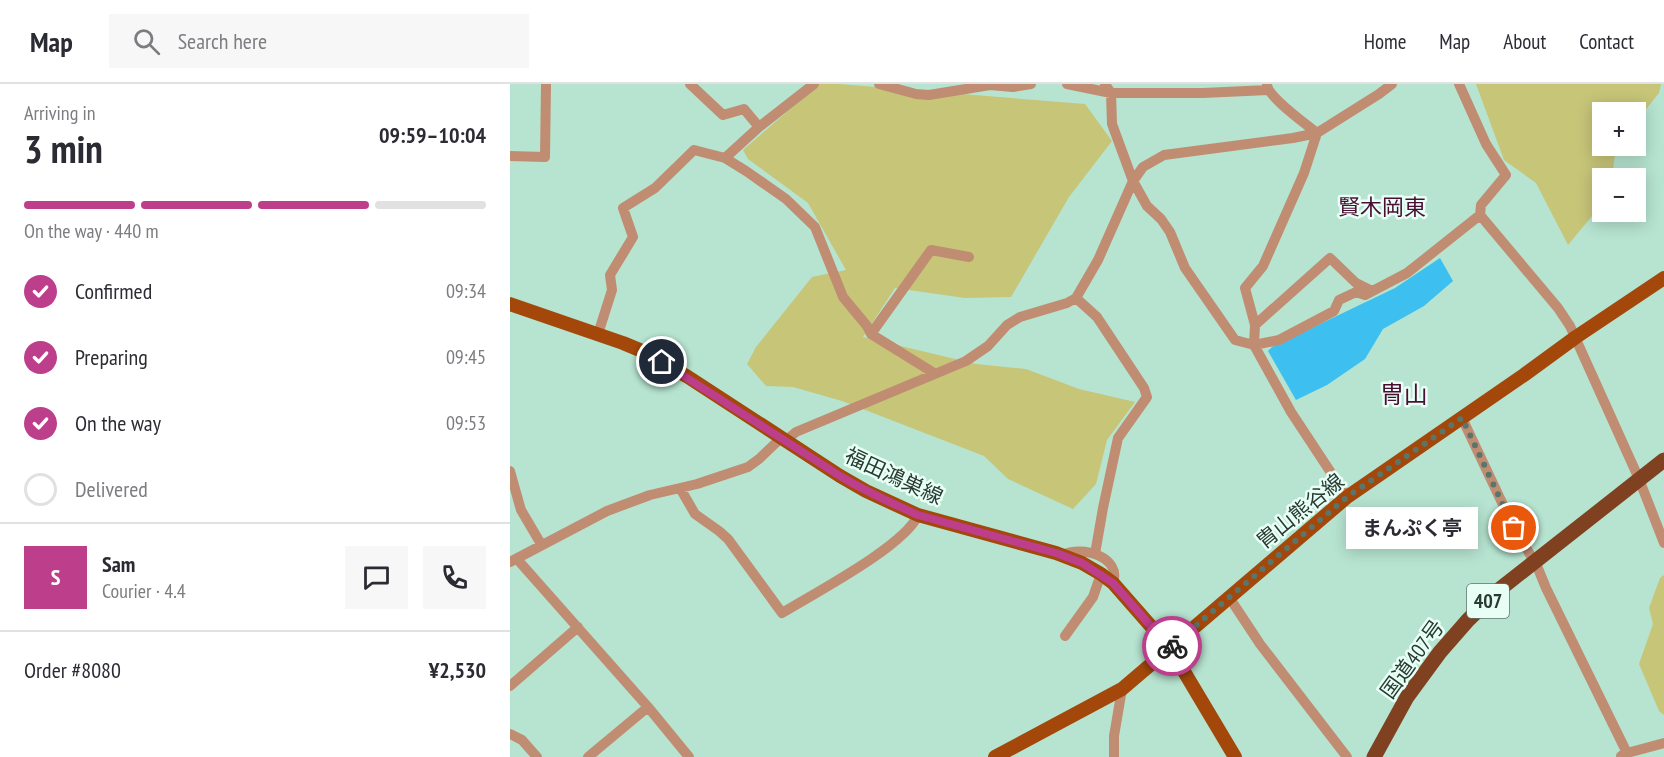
<!DOCTYPE html>
<meta charset="utf-8">
<style>
body{margin:0;font-family:"PT Sans Narrow","Noto Sans JP",sans-serif;background:#f7f7f7;color:#2b2b33;height:100vh;display:flex;flex-direction:column;font-size:22px;white-space:nowrap}
*{box-sizing:border-box;margin:0}
p{font-size:20px;color:#7c7c81}
.icon{flex:none;width:33px;height:33px;fill:none;stroke:currentColor;stroke-width:2;stroke-linecap:round;stroke-linejoin:round}
.map{position:relative;flex:1;overflow:hidden}
.details{display:flex;flex-direction:column;background:#fff;width:510px}
.details>*{flex:none}
.tools{position:absolute;left:1082px;top:18px;display:grid;gap:12px}
.tools a{display:grid;place-items:center;width:54px;height:54px;border-radius:0px;background:#fff;box-shadow:0 3px 15px #0003;font-size:30px}
.pin{position:absolute;display:grid;place-items:center;width:51px;height:51px;color:#fff;margin:-26px;border:3px solid #fff;border-radius:50%;box-shadow:0 2px 6px #0007}
.courier{position:absolute;display:grid;place-items:center;width:60px;height:60px;margin:-30px;border:4px solid #bd3e8b;border-radius:50%;background:#fff;color:#222;box-shadow:0 2px 8px #0007}
.bubble{position:absolute;height:42px;border-radius:0px;background:#fff;box-shadow:0 3px 15px #0003;font-size:20px;font-weight:700;line-height:42px;text-align:center}
.overview em{font-style:normal;font-weight:700}
.overview div{display:flex;flex-direction:column-reverse}
.overview{display:flex;align-items:center;justify-content:space-between;height:102px;padding:0 24px}
h1{font-size:39px;font-weight:700;line-height:45px}
.bar{display:grid;grid-template-columns:repeat(4,1fr);gap:9px 6px;align-content:center;height:72px;padding:0 24px}
.bar i{height:8px;border-radius:4px;background:#e1e1e2}
.bar .selected{background:#bd3e8b}
.bar p{grid-column:span 4}
.line{display:flex;align-items:center;gap:15px;padding:0 24px;border-top:2px solid #e1e1e2}
.line div{flex:1}
.round{display:grid;place-items:center;flex:none;width:63px;height:63px;border-radius:0px;background:#f7f7f7}
ol{padding:0 24px;list-style:none}
li{display:flex;align-items:center;gap:18px;height:66px}
li p{margin-inline-start:auto}
li .icon{padding:6px;border-radius:50%;background:#bd3e8b;color:#fff;stroke-width:4}
li:last-child{color:#7c7c81}
li i{width:33px;height:33px;border:3px solid #e1e1e2;border-radius:50%}
header{display:flex;align-items:center;gap:36px;box-sizing:border-box;height:84px;padding:0 30px;background:#fff;border-bottom:2px solid #e1e1e2}
header strong{font-size:28px}
nav{display:flex;gap:33px;margin-inline-start:auto;font-size:21px}
.search{width:420px;height:54px;background:#f7f7f7;display:flex;align-items:center;gap:15px;box-sizing:border-box;padding:0 21px;border-radius:0px;color:#7c7c81;font-size:22px}
main{display:flex;flex:1;min-height:0}
.map>svg:first-child{display:block}
.green{fill:#c7c578}
.water{fill:#3dbfef}
.lines{fill:none;stroke-linecap:round;stroke-linejoin:round}
.minor{stroke:#c08d73;stroke-width:10}
.major{stroke:#a3480a;stroke-width:14}
.highway{stroke:#7f4120;stroke-width:15}
.done{stroke:#5a766b;stroke-width:6;stroke-dasharray:0 10.8}
.route{stroke:#bd3e8b;stroke-width:8}
.labels{text-anchor:middle;dominant-baseline:central;stroke-width:5;stroke-linejoin:round;paint-order:stroke}
.shield{fill:#e8fff5;stroke:#62766e;stroke-width:1.5}
.shield-label{font-size:20px;font-weight:bold;fill:#293b34}
.street-label{font-size:21px;fill:#293b34;stroke:#e8fff5}
.neighbourhood-label{font-size:22px;fill:#4b0e33;stroke:#e8fff5}
.quarter-label{font-size:24px;fill:#4b0e33;stroke:#e8fff5}
</style>
<header>
<strong>Map</strong>
<div class="search"><svg class="icon" aria-label="search" viewBox="0 0 24 24"><circle cx="10" cy="10" r="6"/><path d="M15 15l6 6"/></svg>Search here</div>
<nav><a>Home</a><a>Map</a><a>About</a><a>Contact</a></nav>
</header>
<main>
<section class="details">
<div class="overview"><div><h1>3 min</h1><p>Arriving in</p></div><em>09:59–10:04</em></div>
<div class="bar"><i class="selected"></i><i class="selected"></i><i class="selected"></i><i></i><p>On the way · 440 m</p></div>
<ol>
<li><svg class="icon" aria-label="check" viewBox="0 0 24 24"><path d="M5 12l5 5 9-10"/></svg>Confirmed<p>09:34</p></li>
<li><svg class="icon" aria-label="check" viewBox="0 0 24 24"><path d="M5 12l5 5 9-10"/></svg>Preparing<p>09:45</p></li>
<li><svg class="icon" aria-label="check" viewBox="0 0 24 24"><path d="M5 12l5 5 9-10"/></svg>On the way<p>09:53</p></li>
<li><i></i>Delivered</li>
</ol>
<div class="line" style="height:108px"><b class="round" style="background:#bd3e8b;color:#fff">S</b><div><b>Sam</b><p>Courier · 4.4</p></div><a class="round"><svg class="icon" aria-label="chat" viewBox="0 0 24 24"><path d="M4 5h16v11H9l-5 4z"/></svg></a><a class="round"><svg class="icon" aria-label="phone" viewBox="0 0 24 24"><path d="M5 4h4l2 5-3 2q2 4 5 5l2-3 5 2v4C11 20 4 13 5 4z"/></svg></a></div>
<div class="line" style="height:78px"><div>Order #8080</div><b>¥2,530</b></div>
</section>
<div class="map">
<svg width="1154" height="673" viewBox="0 0 1154 673">
<rect width="100%" height="100%" fill="#b6e4d0"/>
<path class="green" d="M 309,0 L 329,0 L 575,20 L 602,57 L 559,113 L 501,213 L 455,214 L 385,204 L 353,253 L 466,280 L 516,285 L 569,305 L 625,318 L 597,356 L 586,400 L 563,425 L 498,395 L 474,372 L 332,317 L 283,303 L 256,302 L 237,280 L 246,263 L 302,193 L 336,186 L 298,119 L 238,75 L 233,66 Z
M 966,0 L 1151,0 L 1149,9 L 1125,39 L 1125,28 L 1092,28 L 1092,62 L 1106,62 L 1102,94 L 1092,94 L 1092,120 L 1058,161 L 1026,99 L 994,76 Z
M 1154,491 L 1154,631 L 1149,627 L 1129,580 L 1143,540 L 1139,524 L 1150,494 Z"/>
<path class="water" d="M 930,174 L 943,197 L 914,222 L 873,245 L 855,275 L 817,301 L 786,316 L 758,267 L 762,263 L 885,204 Z"/>
<g class="lines">
<path class="minor" d="M 180,0 L 213,31 L 234,25 L 249,43
M 369,0 L 406,10 L 419,11 L 480,1 L 503,3 L 521,0
M 557,0 L 601,9 L 693,9 L 758,6
M 595,0 L 601,9 L 602,40 L 623,97 L 637,122 L 651,135 L 660,148 L 675,184 L 725,256 L 744,261 L 769,256 L 824,227 L 829,216 L 846,208 L 855,211 L 897,189 L 970,131
M 949,0 L 976,60 L 996,91 L 971,121 L 970,131 L 1048,224 L 1060,242 L 1129,395 L 1154,459
M 757,1 C 759,14 796,40 807,49
M 807,49 L 794,89 L 753,182 L 735,204 L 745,241 L 744,261 L 781,328 L 837,413
M 0,72 L 35,73 L 36,0
M 215,74 L 236,87 L 276,115 L 305,143 L 333,213 L 357,242 L 361,250 L 424,289
M 566,214 L 587,233 L 634,304 L 637,313 L 608,354 L 593,424 L 585,470
M 745,241 L 820,174 L 846,199 L 862,207
M 88,250 L 102,206 L 100,191 L 123,153 L 113,124 L 145,104 L 184,66 L 215,74 L 249,43 L 304,0
M 361,250 L 421,166 L 459,173
M 952,334 L 1004,444 L 1027,482 L 1036,504 L 1117,669 L 1117,673
M 275,357 L 286,348 L 456,277 L 478,262 L 497,241 L 510,233 L 557,219 L 566,214 L 588,176 L 623,97 L 633,83 L 654,71 L 783,54 L 807,49 L 869,10 L 882,0
M 0,387 L 11,426 L 31,460
M 170,404 L 185,430 L 209,447 L 218,455 L 272,529 C 303,510 395,462 408,431
M 553,471 C 572,461 612,473 603,499
M 7,475 L 138,623 L 179,673
M 0,478 L 97,427 L 140,411 L 187,400 L 238,383 L 249,375 L 271,354
M 719,513 L 750,560 L 837,673
M 555,552 L 583,513 L 591,490
M 0,602 L 68,543
M 0,650 L 12,656 L 27,673
M 1111,672 L 1117,669 L 1154,659
M 78,673 L 138,623
M 604,673 L 604,652 L 612,605"/>
<path class="major" d="M 0,220 L 113,259 L 137,269 L 178,293 L 330,392 L 356,407 L 408,431 L 546,469 L 572,479 L 591,490 L 603,499 L 660,564 L 725,673
M 485,673 L 612,605 L 837,413 L 1014,291 L 1066,253 L 1154,194"/>
<path class="highway" d="M 864,673 L 897,613 L 930,568 L 958,536 L 990,505 L 1154,376"/>
</g>
<g class="lines">
<path class="done" d="M 662,562 L 837,413 L 952,334 L 1004,444"/>
<path class="route" d="M 152,278 L 330,392 C 355,407 381,419 408,431 L 546,469 L 572,479 L 603,499 L 660,564 L 662,562"/>
</g>
<g class="labels">
<rect class="shield" x="957" y="500" width="42" height="34" rx="4.5"/>
<g class="shield-label">
<text x="978" y="517">407</text>
</g>
<g class="street-label">
<text transform="translate(384 392) rotate(25)">福田鴻巣線</text>
<text transform="translate(790 427) rotate(-39)">胄山熊谷線</text>
<text transform="translate(902 575) rotate(-54)">国道407号</text>
</g>
<g class="neighbourhood-label">
<text x="872" y="123">賢木岡東</text>
</g>
<g class="quarter-label">
<text x="894" y="310">冑山</text>
</g>
</g>
</svg>
<div class="tools">
<a>+</a>
<a>−</a>
</div>
<div class="pin" style="left:1004px;top:444px;background:#ea580c"><svg class="icon" aria-label="bag" viewBox="0 0 24 24"><path d="M5 8h14l-1 12H6zM9 8a3 3 0 0 1 6 0"/></svg></div>
<div class="pin" style="left:152px;top:278px;background:#1f2937"><svg class="icon" aria-label="home" viewBox="0 0 24 24"><path d="M3 11l9-7 9 7M6 9v11h12V9"/></svg></div>
<div class="courier" style="left:662px;top:562px"><svg class="icon" aria-label="bike" viewBox="0 0 24 24"><circle cx="6" cy="16" r="4"/><circle cx="18" cy="16" r="4"/><path d="M6 16l4-8h5l3 8M10 8l3 8H6M13 5h3"/></svg></div>
<div class="bubble" style="left:836px;top:423px;width:132px">まんぷく亭</div>
</div>
</main>
